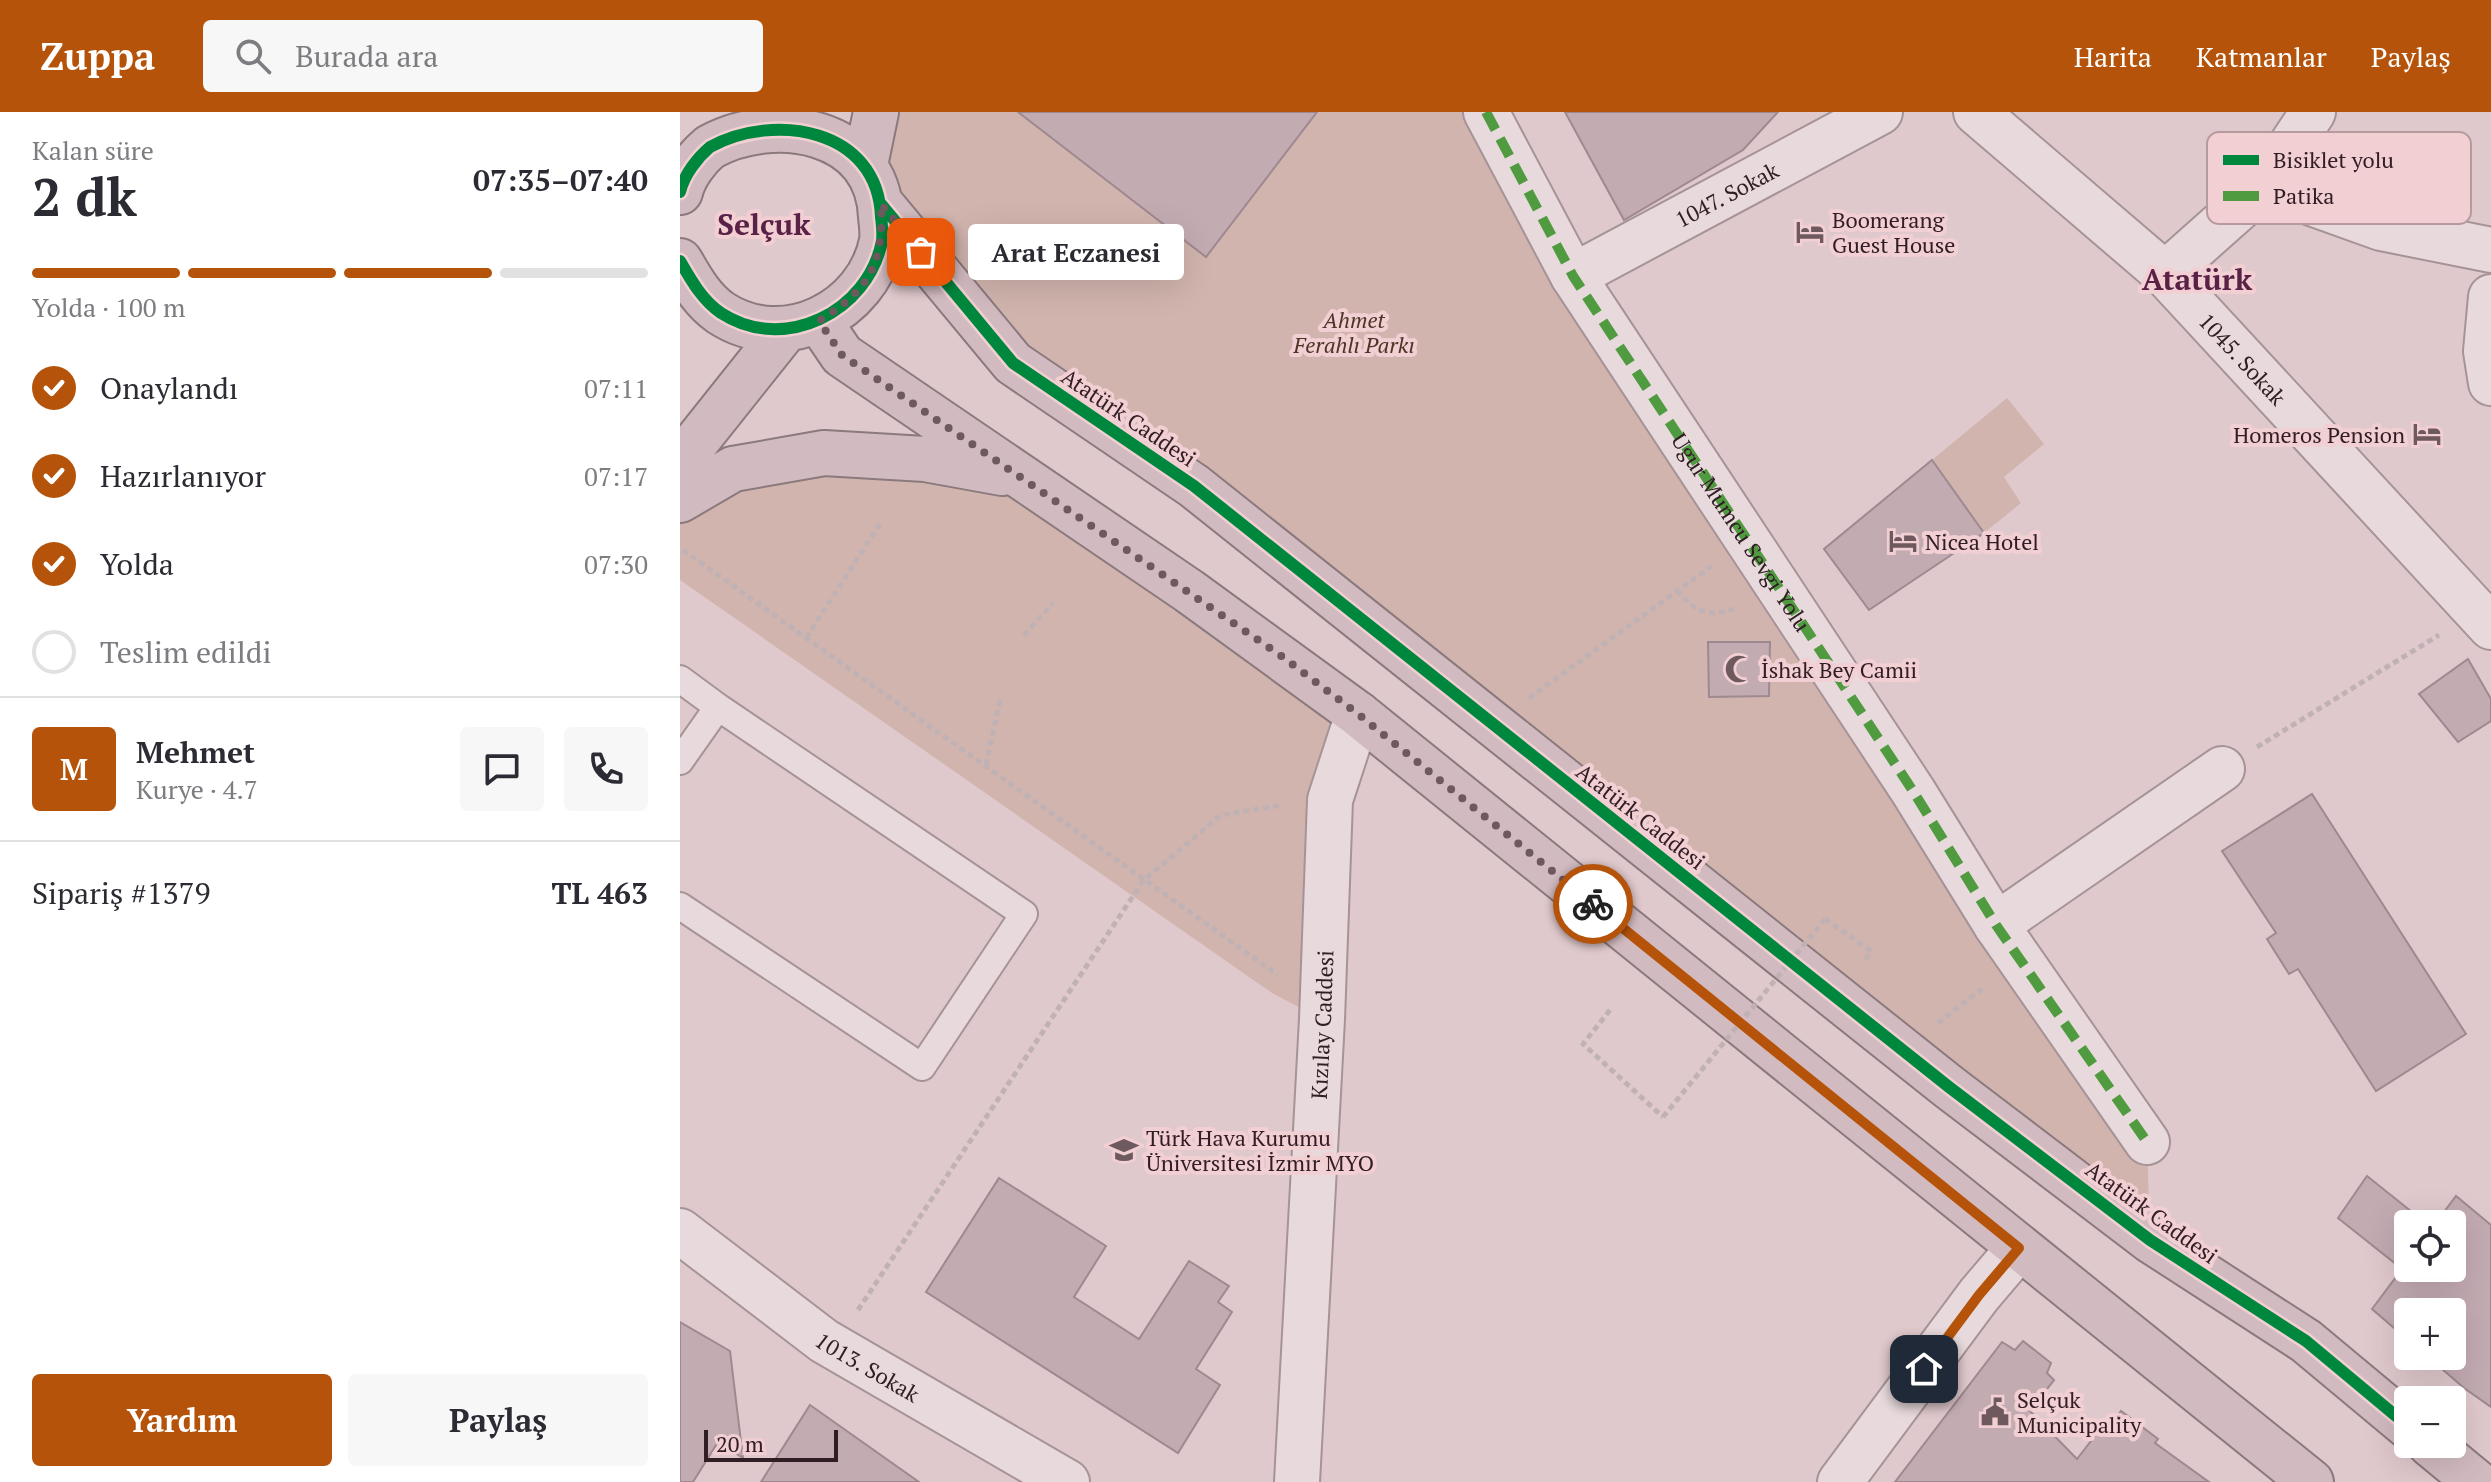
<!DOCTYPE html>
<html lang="tr">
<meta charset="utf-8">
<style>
body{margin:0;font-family:"PT Serif",serif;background:#f7f7f7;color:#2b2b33;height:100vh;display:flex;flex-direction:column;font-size:30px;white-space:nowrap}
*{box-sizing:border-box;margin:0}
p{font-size:26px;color:#7c7c81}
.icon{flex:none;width:44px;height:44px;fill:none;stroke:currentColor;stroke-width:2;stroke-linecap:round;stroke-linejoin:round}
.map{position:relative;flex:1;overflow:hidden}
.side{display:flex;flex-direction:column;background:#fff;width:680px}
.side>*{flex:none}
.controls{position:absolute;left:1714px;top:1098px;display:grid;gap:16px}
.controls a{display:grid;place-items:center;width:72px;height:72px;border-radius:8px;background:#fff;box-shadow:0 8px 32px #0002;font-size:40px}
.scale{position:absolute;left:24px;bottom:20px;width:134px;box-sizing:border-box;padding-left:8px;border:4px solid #311d24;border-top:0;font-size:22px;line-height:28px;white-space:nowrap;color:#311d24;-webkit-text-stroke:6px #f1cfd3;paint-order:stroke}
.pin{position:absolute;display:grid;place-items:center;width:68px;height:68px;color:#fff;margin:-34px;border-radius:16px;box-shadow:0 4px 12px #0006}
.courier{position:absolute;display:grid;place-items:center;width:80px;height:80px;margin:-40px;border:6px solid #b45309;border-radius:50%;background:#fff;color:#222;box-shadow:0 2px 10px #0007}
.bubble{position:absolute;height:56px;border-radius:8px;background:#fff;box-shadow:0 8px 32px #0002;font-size:26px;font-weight:700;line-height:56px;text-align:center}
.headline em{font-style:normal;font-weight:700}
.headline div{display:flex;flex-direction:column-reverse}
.headline{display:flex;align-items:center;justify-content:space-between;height:136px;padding:0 32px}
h1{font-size:52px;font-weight:700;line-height:60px}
.bar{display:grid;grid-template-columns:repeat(4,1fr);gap:12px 8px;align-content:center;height:96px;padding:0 32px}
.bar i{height:10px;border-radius:6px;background:#e1e1e2}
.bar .on{background:#b45309}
.bar p{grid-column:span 4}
.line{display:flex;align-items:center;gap:20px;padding:0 32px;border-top:2px solid #e1e1e2}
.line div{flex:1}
.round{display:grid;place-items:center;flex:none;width:84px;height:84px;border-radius:8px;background:#f7f7f7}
ol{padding:0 32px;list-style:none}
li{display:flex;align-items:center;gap:24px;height:88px}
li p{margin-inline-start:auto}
li .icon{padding:8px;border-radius:50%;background:#b45309;color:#fff;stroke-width:4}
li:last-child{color:#7c7c81}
li i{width:44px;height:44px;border:4px solid #e1e1e2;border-radius:50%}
.primary-button{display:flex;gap:16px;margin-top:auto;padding:16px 32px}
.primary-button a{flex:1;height:92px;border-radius:8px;background:#b45309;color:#fff;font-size:32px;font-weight:700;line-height:92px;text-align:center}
.primary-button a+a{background:#f7f7f7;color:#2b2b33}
header{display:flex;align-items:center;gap:48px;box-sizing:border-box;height:112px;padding:0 40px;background:#b45309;color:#fff}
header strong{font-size:38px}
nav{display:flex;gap:44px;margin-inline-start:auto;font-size:28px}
.search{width:560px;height:72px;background:#f7f7f7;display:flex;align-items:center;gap:20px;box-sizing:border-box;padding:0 28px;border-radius:8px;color:#7c7c81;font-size:30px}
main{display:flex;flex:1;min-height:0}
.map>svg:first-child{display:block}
.green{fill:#d1b4ae}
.building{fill:#c3abb2;stroke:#9f8990;stroke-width:2}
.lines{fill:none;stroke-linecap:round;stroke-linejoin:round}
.lane-casing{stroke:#a59397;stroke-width:30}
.street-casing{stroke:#a59397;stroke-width:48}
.highway-casing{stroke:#8a797d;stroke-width:48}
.path{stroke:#c0b2b4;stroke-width:5;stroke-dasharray:6 4;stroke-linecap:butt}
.lane{stroke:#e8dadc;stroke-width:26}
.street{stroke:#e8dadc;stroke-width:44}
.highway{stroke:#d2bbc0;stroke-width:44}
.path-bridge{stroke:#c0b2b4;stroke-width:5;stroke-dasharray:6 4;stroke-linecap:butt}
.quiet{stroke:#509a40;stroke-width:10;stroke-dasharray:20 10;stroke-linecap:butt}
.cycleway-casing{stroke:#f1cfd3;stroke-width:17}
.cycleway{stroke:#00873e;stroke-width:12}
.done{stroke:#6e595f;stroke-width:8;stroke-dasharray:0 14.4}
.route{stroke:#b45309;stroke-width:10}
.labels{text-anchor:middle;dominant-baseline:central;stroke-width:8;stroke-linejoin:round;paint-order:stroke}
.street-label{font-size:22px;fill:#311d24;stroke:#f1cfd3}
.poi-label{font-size:22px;fill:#311d24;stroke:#f1cfd3;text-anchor:start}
.park-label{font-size:22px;font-style:italic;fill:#4b3525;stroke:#f1cfd3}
.district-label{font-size:30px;font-weight:bold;fill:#592145;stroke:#f1cfd3}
.key{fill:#f1cfd3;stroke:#b79a9e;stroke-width:2}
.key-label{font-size:22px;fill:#311d24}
</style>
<header>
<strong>Zuppa</strong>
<div class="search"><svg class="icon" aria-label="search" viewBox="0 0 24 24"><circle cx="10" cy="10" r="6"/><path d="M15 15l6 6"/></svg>Burada ara</div>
<nav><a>Harita</a><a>Katmanlar</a><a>Paylaş</a></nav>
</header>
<main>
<section class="side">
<div class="headline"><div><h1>2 dk</h1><p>Kalan süre</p></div><em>07:35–07:40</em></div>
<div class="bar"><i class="on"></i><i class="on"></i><i class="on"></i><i></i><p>Yolda · 100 m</p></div>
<ol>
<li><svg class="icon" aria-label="check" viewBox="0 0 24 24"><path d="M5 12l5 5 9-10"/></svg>Onaylandı<p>07:11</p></li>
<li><svg class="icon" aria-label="check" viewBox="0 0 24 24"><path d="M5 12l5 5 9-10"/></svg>Hazırlanıyor<p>07:17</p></li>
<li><svg class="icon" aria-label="check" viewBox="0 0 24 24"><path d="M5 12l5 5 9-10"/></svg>Yolda<p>07:30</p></li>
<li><i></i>Teslim edildi</li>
</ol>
<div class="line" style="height:144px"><b class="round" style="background:#b45309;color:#fff">M</b><div><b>Mehmet</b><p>Kurye · 4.7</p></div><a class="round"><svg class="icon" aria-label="chat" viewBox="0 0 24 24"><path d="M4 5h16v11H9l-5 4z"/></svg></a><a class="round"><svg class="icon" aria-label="phone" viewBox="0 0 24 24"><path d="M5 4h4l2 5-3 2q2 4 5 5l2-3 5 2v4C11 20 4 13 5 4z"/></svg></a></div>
<div class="line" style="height:104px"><div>Sipariş #1379</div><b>TL 463</b></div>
<div class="primary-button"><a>Yardım</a><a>Paylaş</a></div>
</section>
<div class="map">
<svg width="1811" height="1370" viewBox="0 0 1811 1370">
<rect width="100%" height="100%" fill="#e0c9cc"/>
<path class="green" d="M 196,0 L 806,0 L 1467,1030 L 1470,1128 L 333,251 L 201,92 Z
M 1327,286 L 1364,332 L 1324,365 L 1341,391 L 1304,421 L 1252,348 Z
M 53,357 L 338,364 L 678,602 L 642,907 L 592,881 L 0,468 L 0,388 Z"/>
<path class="building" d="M 338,0 L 637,0 L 526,145 Z
M 885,0 L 1098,0 L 1063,38 L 944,108 Z
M 1252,348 L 1304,421 L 1189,498 L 1144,437 Z
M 1028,530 L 1090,530 L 1089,584 L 1029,585 Z
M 1788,547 L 1811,587 L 1811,609 L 1778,630 L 1739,582 Z
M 1632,682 L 1786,922 L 1696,979 L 1618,857 L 1609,862 L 1587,827 L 1596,821 L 1542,739 Z
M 1687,1064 L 1747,1112 L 1728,1112 L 1728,1156 L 1772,1156 L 1772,1112 L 1755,1112 L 1776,1084 L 1811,1113 L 1811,1295 L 1784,1276 L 1747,1244 L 1772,1244 L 1772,1200 L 1728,1200 L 1728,1228 L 1692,1197 L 1722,1157 L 1658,1106 Z
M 319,1066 L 426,1134 L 394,1185 L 459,1227 L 509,1149 L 549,1174 L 538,1190 L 552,1200 L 516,1257 L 540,1273 L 498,1341 L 246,1180 Z
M 0,1210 L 50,1239 L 63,1346 L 38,1330 L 13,1370 L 0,1370 Z
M 1343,1229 L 1371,1251 L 1367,1261 L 1374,1268 L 1350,1299 L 1397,1347 L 1428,1307 L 1433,1310 L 1441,1299 L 1478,1327 L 1475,1331 L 1529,1370 L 1215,1370 L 1322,1230 L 1335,1238 Z
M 130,1293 L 239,1370 L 81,1370 Z"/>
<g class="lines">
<defs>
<path id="lane" d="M 0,567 L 38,595
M 0,649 L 38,595 L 344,802 L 242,955 L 0,794"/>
<g id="street">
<path id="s1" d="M 806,0 L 893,164 L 1233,679 L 1316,813 L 1467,1030"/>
<path id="s2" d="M 1296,0 L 1485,162 L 1811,515"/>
<path d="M 1584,74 L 1701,116 L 1811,138"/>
<path d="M 1485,162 L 1584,74 L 1633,0"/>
<path id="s3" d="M 893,164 L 1200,0"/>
<path d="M 1811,185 L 1806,239 L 1811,271"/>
<path d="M 1316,813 L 1542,657"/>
<path id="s4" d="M 0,1119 L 144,1229 L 387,1370"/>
<path id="s5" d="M 617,1370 L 642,907 L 650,688 L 678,602"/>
<path d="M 1160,1370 L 1299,1183 L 1339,1136"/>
</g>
<path id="highway" d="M 185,53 L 196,0
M 0,80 C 4,63 17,46 30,35 C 94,0 198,16 201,105 C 202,113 203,122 202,129 C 188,200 104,242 41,201 C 22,188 11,168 0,149
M 201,92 L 333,251 L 514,374 L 1269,975 L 1470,1128 L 1626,1229 L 1728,1314
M 139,209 L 162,243 L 509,479 L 678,602 L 1631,1370
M 0,350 L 106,217
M 0,388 L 53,357 L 144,341 L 245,347 L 322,361
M 1750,1332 L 1796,1370"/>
</defs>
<use href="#lane" class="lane-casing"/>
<use href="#street" class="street-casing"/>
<use href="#highway" class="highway-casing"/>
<path class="path" d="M 3,438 L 598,863
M 997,478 C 1018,502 1027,505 1058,496
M 344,523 L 373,491
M 126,526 L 202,409
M 849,586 L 1032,454
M 1577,635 L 1759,523
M 306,653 L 320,588
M 1145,807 L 1191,839 L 1183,851
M 930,898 L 903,932 L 983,1005
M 1258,911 L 1304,875
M 178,1198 L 463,769 L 541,703 L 602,693"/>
<use href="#lane" class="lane"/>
<use href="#street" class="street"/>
<use href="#highway" class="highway"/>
<path class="path-bridge" d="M 983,1005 L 1145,807"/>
<path class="quiet" d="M 806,0 L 893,164 L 1233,679 L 1316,813 L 1467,1030"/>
<defs>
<path id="cycleway" d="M 0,80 C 4,63 17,46 30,35 C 94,0 198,16 201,105 C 202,113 203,122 202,129 C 188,200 104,242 41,201 C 22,188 11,168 0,149
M 201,92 L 333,251 L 514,374 L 1269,975 L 1470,1128 L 1626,1229 L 1728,1314"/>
</defs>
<use href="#cycleway" class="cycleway-casing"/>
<use href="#cycleway" class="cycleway"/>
</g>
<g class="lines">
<path class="done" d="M 241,140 L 201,92 C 204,152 190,177 139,209 L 162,243 L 600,543 L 678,602 L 913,792"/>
<path class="route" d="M 913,792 L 1339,1136 L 1299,1183 L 1244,1257"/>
</g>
<defs>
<symbol id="hotel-bare" viewBox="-9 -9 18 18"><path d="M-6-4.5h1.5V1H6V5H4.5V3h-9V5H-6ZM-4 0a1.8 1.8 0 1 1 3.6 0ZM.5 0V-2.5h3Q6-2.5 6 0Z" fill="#6e595f" stroke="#f1cfd3" stroke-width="2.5" paint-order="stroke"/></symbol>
<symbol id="mosque-bare" viewBox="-9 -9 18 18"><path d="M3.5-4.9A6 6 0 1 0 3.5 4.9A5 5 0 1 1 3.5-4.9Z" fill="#6e595f" stroke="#f1cfd3" stroke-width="2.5" paint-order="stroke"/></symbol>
<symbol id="university-bare" viewBox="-9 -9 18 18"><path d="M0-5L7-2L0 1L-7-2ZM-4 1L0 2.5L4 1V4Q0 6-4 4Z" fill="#6e595f" stroke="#f1cfd3" stroke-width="2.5" paint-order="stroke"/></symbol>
<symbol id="civic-bare" viewBox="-9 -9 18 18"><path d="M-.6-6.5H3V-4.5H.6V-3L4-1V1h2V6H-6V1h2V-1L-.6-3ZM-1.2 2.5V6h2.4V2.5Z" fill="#6e595f" stroke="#f1cfd3" stroke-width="2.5" paint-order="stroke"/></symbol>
</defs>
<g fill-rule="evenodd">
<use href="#hotel-bare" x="1110" y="100" width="40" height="40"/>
<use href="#hotel-bare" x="1727" y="302" width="40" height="40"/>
<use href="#hotel-bare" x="1203" y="409" width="40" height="40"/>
<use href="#mosque-bare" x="1039" y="537" width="40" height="40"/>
<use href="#university-bare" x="424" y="1018" width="40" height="40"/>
<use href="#civic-bare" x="1295" y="1280" width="40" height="40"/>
</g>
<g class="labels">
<g class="street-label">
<text stroke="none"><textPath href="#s3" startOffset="174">1047. Sokak</textPath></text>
<text stroke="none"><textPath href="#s2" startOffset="364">1045. Sokak</textPath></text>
<text transform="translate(449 305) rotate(34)">Atatürk Caddesi</text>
<text stroke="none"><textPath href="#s1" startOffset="492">Ugur Mumcu Sevgi Yolu</textPath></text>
<text transform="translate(961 704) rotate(38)">Atatürk Caddesi</text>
<text stroke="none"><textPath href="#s5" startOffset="458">Kızılay Caddesi</textPath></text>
<text transform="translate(1472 1100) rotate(36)">Atatürk Caddesi</text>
<text stroke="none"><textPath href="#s4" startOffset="232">1013. Sokak</textPath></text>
</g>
<g class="poi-label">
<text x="1152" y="107">Boomerang<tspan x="1152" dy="25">Guest House</tspan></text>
<text x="1725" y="322" text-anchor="end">Homeros Pension</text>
<text x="1245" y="429">Nicea Hotel</text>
<text x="1081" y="557">İshak Bey Camii</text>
<text x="466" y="1025">Türk Hava Kurumu<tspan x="466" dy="25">Üniversitesi İzmir MYO</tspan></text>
<text x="1337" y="1287">Selçuk<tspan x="1337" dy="25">Municipality</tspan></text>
</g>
<g class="park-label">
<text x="674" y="207">Ahmet<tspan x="674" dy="25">Ferahlı Parkı</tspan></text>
</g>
<g class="district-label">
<text x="84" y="112">Selçuk</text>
<text x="1517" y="167">Atatürk</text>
</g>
</g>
<rect x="1527" y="20" width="264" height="92" rx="12" class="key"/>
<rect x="1543" y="43" width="36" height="10" fill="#00873e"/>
<rect x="1543" y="79" width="36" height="10" fill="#509a40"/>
<g class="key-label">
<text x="1593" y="56">Bisiklet yolu</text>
<text x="1593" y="92">Patika</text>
</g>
</svg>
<div class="controls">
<a><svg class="icon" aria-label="locate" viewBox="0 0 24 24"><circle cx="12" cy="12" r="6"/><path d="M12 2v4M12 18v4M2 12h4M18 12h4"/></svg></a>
<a>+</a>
<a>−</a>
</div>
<div class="scale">20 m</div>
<div class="pin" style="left:241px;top:140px;background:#ea580c"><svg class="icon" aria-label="bag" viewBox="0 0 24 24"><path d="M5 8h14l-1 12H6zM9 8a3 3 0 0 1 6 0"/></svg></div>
<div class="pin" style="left:1244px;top:1257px;background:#1f2937"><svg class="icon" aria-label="home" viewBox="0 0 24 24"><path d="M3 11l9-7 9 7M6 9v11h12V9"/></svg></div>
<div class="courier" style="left:913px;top:792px"><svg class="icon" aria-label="bike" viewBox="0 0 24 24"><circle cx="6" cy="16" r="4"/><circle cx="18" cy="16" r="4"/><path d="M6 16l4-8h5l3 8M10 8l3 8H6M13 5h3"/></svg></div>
<div class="bubble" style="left:288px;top:112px;width:216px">Arat Eczanesi</div>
</div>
</main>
